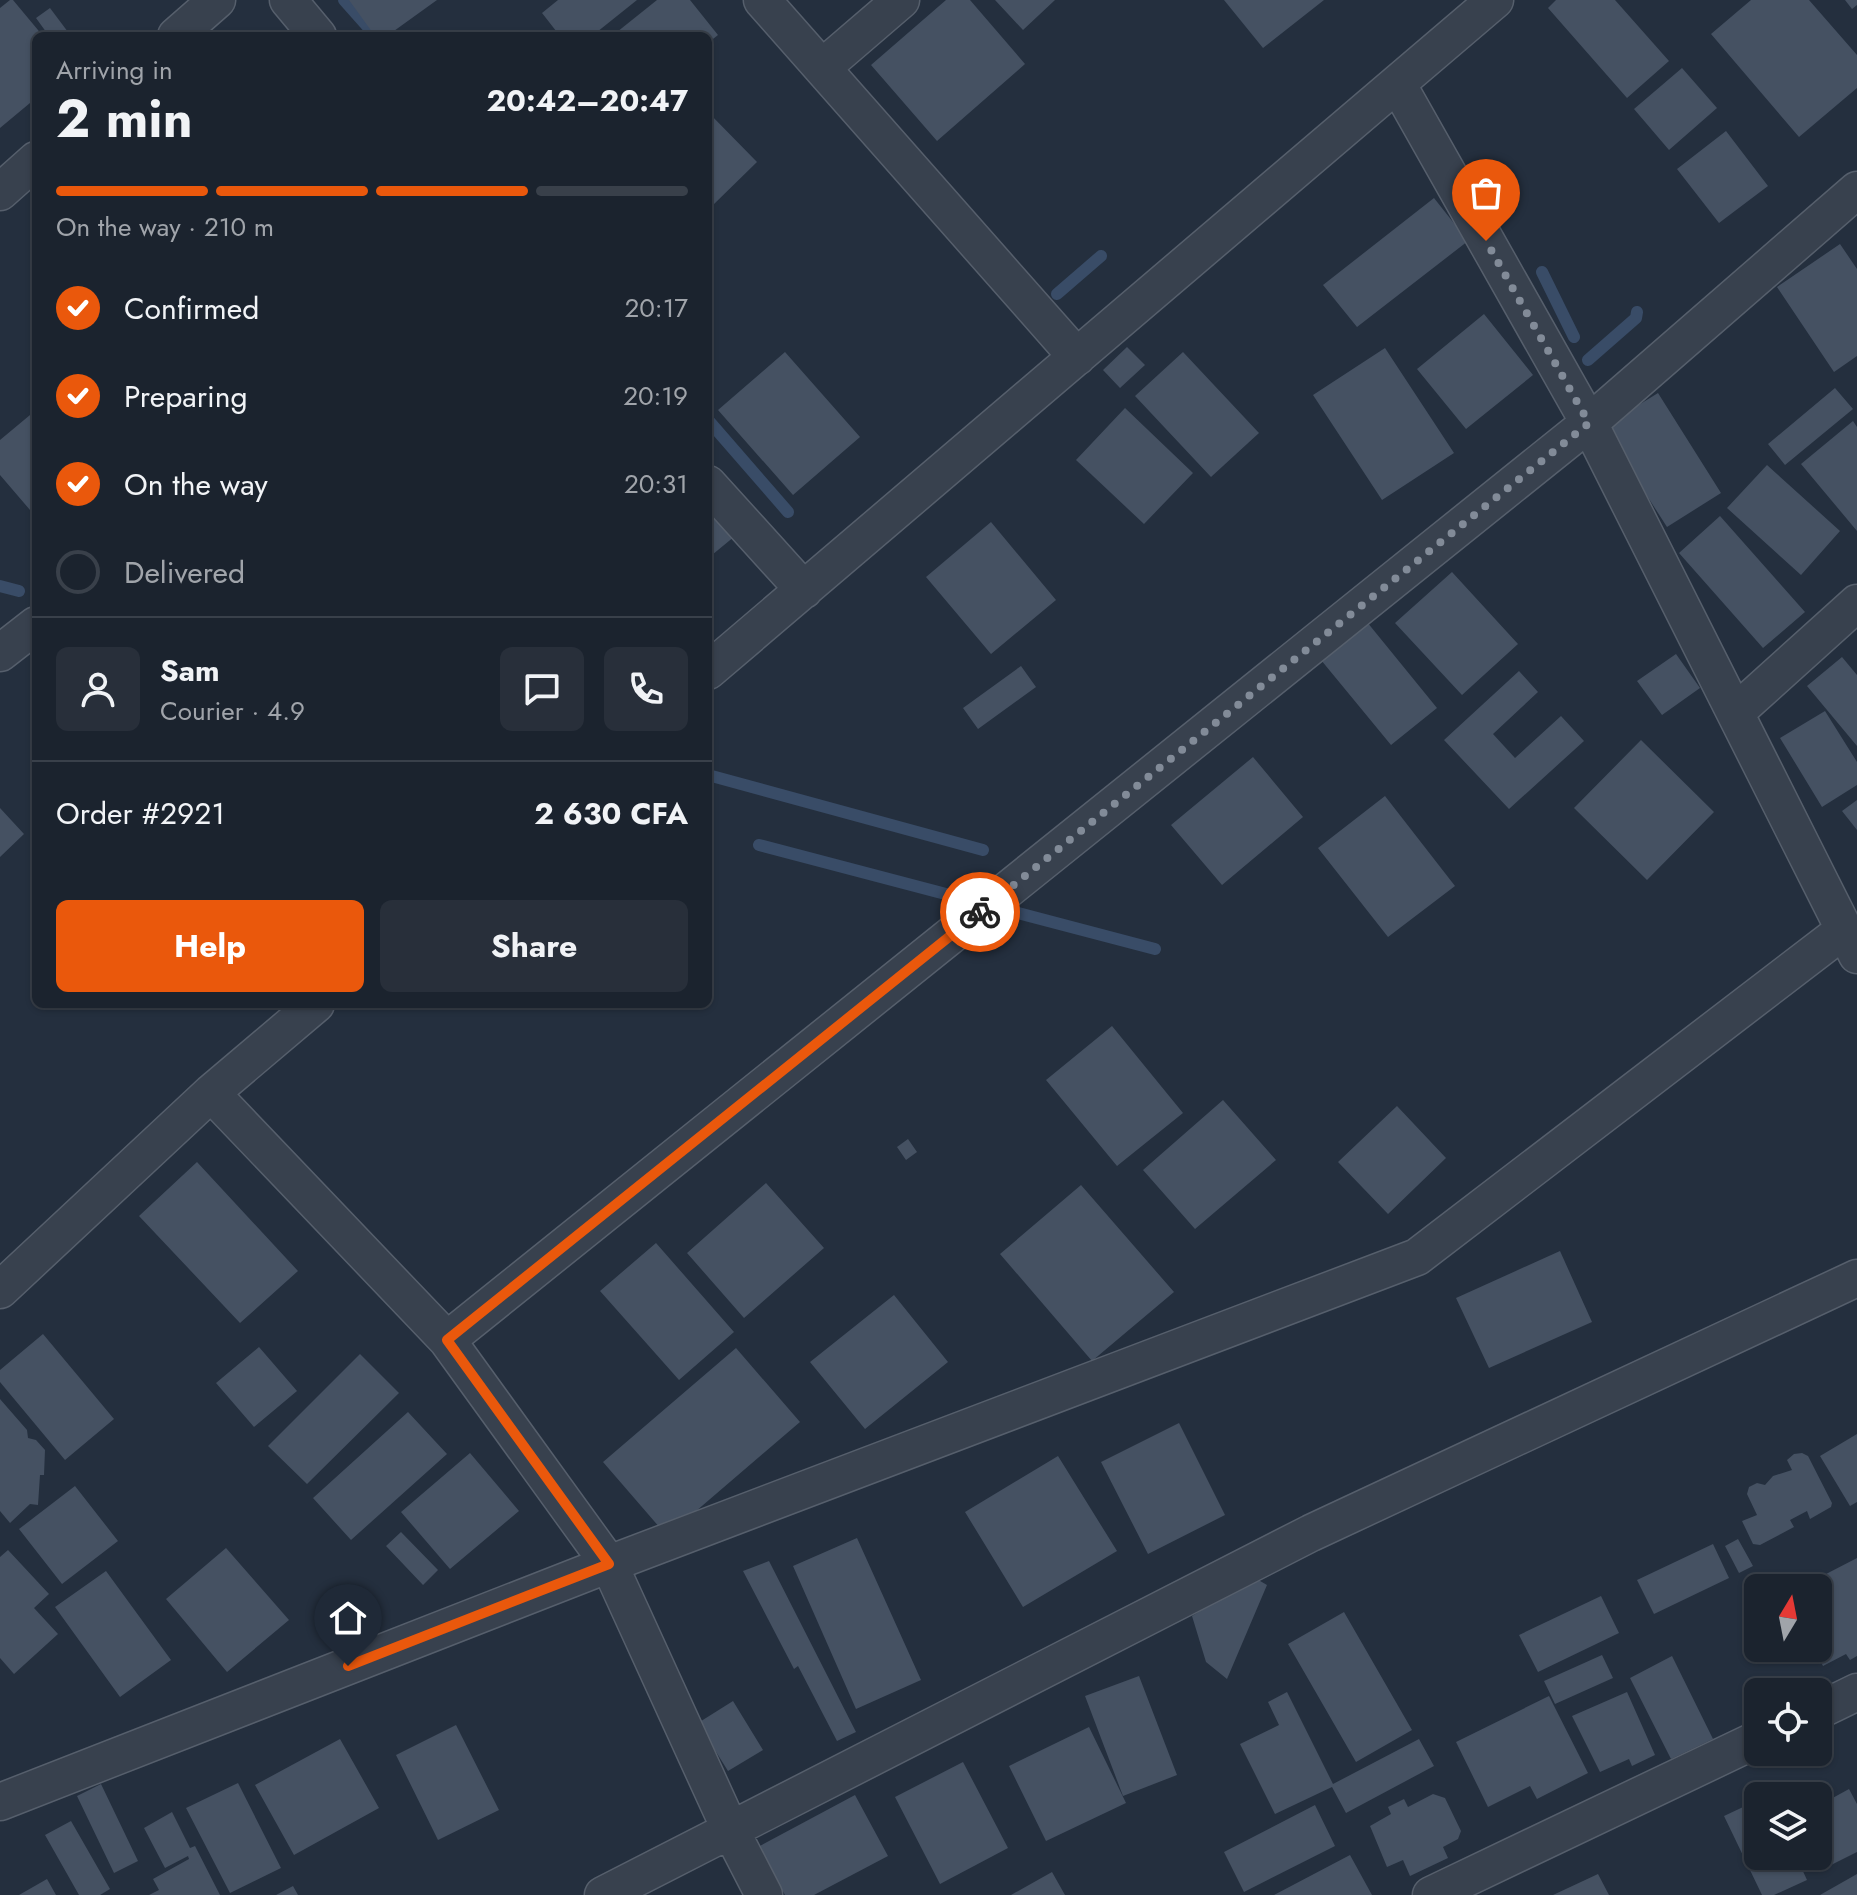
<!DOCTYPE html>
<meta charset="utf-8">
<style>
body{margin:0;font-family:Jost,sans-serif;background:#282f3a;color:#f1f3f6;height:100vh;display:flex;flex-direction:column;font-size:30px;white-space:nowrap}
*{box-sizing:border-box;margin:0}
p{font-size:26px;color:#a0a4aa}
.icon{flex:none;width:44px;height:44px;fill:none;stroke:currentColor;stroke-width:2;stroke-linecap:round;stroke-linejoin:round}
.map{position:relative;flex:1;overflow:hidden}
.drawer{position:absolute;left:32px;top:32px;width:680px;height:976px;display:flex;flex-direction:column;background:#1b232e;border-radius:12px;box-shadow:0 2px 6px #0004,0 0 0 2px #39404a}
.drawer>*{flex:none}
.needle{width:52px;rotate:10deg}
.tools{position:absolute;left:1744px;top:1574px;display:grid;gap:16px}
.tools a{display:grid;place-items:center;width:88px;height:88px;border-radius:12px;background:#1b232e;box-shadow:0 2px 6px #0004,0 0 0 2px #39404a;font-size:40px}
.pin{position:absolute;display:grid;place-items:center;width:68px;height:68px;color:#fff;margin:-82px -34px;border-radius:50% 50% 50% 0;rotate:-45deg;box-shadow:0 0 8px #0007}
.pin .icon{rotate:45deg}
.courier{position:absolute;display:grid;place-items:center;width:80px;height:80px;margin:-40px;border:6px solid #ea580c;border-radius:50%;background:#fff;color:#222;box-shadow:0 2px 10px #0007}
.head em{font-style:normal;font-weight:700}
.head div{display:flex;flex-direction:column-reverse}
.head{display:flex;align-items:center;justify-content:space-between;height:136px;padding:0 24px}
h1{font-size:52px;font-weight:700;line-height:60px}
.bar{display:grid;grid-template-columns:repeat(4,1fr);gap:12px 8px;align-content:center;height:96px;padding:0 24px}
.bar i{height:10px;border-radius:6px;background:#39404a}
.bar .on{background:#ea580c}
.bar p{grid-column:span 4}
.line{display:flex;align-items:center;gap:20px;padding:0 24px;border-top:2px solid #39404a}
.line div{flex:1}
.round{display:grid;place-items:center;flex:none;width:84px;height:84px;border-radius:12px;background:#282f3a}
ol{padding:0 24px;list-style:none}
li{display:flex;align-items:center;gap:24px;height:88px}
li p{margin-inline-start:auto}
li .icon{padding:8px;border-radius:50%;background:#ea580c;color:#fff;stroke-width:4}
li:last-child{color:#a0a4aa}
li i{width:44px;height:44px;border:4px solid #39404a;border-radius:50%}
.cta{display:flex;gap:16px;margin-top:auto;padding:16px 24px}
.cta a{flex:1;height:92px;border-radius:12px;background:#ea580c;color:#fff;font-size:32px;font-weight:700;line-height:92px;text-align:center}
.cta a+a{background:#282f3a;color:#f1f3f6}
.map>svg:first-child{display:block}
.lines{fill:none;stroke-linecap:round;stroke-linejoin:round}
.stream{stroke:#394c67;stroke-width:12}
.building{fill:#455162}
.street-casing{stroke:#565f6c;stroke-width:39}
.street{stroke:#38414e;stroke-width:36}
.done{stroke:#828b98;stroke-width:8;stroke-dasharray:0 14.4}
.route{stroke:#ea580c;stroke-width:10}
</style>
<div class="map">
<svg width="1857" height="1895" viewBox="0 0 1857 1895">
<rect width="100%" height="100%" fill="#242f3e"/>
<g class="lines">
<path class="stream" d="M 344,0 L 376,36
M 1542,272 L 1574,337
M 1057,294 L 1101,256
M 1588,360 L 1636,318 L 1637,312
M 708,420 L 788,512
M 0,586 L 19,591
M 708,775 L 983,850
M 759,845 L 1155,949"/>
</g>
<path class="building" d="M 10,0 L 13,0 L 43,36 L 36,36 L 36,98 L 0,128 L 0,8 Z
M 349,0 L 437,0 L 387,36 L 375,36 Z
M 558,0 L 637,0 L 592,36 L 560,36 L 542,13 Z
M 657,0 L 690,0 L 718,35 L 708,43 L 708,36 L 612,36 Z
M 946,0 L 970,0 L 1025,64 L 937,141 L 871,65 Z
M 995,0 L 1055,0 L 1023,30 Z
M 1224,0 L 1324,0 L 1263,48 Z
M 1556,0 L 1615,0 L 1669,61 L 1627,98 L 1548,8 Z
M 1751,0 L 1809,0 L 1857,55 L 1857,88 L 1799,137 L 1711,34 Z
M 1845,0 L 1857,0 L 1857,5 L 1852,9 Z
M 50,8 L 71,36 L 49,36 L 36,18 Z
M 1682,68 L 1717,108 L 1669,150 L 1634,109 Z
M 708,112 L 757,162 L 712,206 L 708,202 Z
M 1726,131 L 1768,186 L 1719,223 L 1677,169 Z
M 1434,198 L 1468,241 L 1357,327 L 1323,285 Z
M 1840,244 L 1857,269 L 1857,356 L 1834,372 L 1777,287 Z
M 1484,314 L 1533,375 L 1466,429 L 1417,369 Z
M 1127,347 L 1145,365 L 1120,388 L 1103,370 Z
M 1385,348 L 1454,453 L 1382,500 L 1313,395 Z
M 785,352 L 860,437 L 793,495 L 718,410 Z
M 1183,352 L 1259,433 L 1211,477 L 1135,396 Z
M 1835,388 L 1853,409 L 1785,465 L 1768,444 Z
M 1658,393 L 1721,493 L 1667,527 L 1603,427 Z
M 1125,408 L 1193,473 L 1144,524 L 1076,460 Z
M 36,410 L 36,517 L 0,475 L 0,440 Z
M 1853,421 L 1857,427 L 1857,531 L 1801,464 Z
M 1767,465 L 1840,531 L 1801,575 L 1727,508 Z
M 708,506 L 735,536 L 712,555 L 708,551 Z
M 1720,516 L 1805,612 L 1763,648 L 1679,553 Z
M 991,522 L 1056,600 L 991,654 L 926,577 Z
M 1452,572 L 1518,644 L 1462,695 L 1395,623 Z
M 1367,622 L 1437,708 L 1391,745 L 1321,660 Z
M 1676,654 L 1700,688 L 1662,715 L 1637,681 Z
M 1842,657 L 1857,675 L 1857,746 L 1807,686 Z
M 1021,666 L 1036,687 L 978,729 L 963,708 Z
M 1519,671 L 1538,692 L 1493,734 L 1515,758 L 1561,716 L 1584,741 L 1509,809 L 1444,740 Z
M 1825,711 L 1857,762 L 1857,785 L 1822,807 L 1780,738 Z
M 1641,740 L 1714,812 L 1647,880 L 1574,808 Z
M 1253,757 L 1303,817 L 1222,885 L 1171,825 Z
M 1385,796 L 1455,886 L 1388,937 L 1318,848 Z
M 1857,800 L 1857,830 L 1842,811 Z
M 0,808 L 24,834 L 0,857 Z
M 1112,1026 L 1183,1113 L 1117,1166 L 1046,1080 Z
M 1223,1100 L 1276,1160 L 1195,1229 L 1143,1170 Z
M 1397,1106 L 1446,1158 L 1388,1214 L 1338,1162 Z
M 908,1139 L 917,1152 L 906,1160 L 897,1147 Z
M 197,1162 L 298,1271 L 240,1323 L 139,1216 Z
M 766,1183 L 824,1248 L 744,1318 L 687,1253 Z
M 1081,1185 L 1174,1292 L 1092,1361 L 1000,1254 Z
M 656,1243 L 734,1332 L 679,1380 L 600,1291 Z
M 1560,1251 L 1592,1322 L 1489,1368 L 1456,1298 Z
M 894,1295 L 948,1362 L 865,1429 L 810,1362 Z
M 43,1334 L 114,1419 L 65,1460 L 0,1382 L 0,1370 Z
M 259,1347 L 297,1391 L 254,1427 L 216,1383 Z
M 736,1348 L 800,1422 L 667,1536 L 603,1462 Z
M 360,1354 L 399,1393 L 307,1484 L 268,1446 Z
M 0,1399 L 27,1430 L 28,1438 L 36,1440 L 45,1450 L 44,1475 L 40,1475 L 38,1505 L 30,1504 L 10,1523 L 0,1511 Z
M 408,1412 L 447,1454 L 351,1540 L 313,1498 Z
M 1179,1423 L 1225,1515 L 1148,1554 L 1101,1462 Z
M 1857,1434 L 1857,1502 L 1850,1506 L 1820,1456 Z
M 470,1453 L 519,1511 L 450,1569 L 401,1512 Z
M 1802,1453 L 1808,1456 L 1832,1503 L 1831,1507 L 1810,1519 L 1807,1511 L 1790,1520 L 1794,1527 L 1760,1545 L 1753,1544 L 1742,1521 L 1757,1515 L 1747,1494 L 1749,1487 L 1757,1483 L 1765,1485 L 1773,1476 L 1792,1470 L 1787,1460 L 1794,1454 Z
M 1058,1456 L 1117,1551 L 1023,1607 L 965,1512 Z
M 75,1486 L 118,1541 L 62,1584 L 19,1529 Z
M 401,1532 L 438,1570 L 423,1585 L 386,1546 Z
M 857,1538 L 921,1680 L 856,1709 L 793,1566 Z
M 1738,1539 L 1753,1566 L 1739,1573 L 1725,1546 Z
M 1713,1544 L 1729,1578 L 1654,1614 L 1637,1580 Z
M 226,1548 L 289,1620 L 227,1672 L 166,1599 Z
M 8,1550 L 49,1594 L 34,1608 L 58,1634 L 14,1674 L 0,1658 L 0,1557 Z
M 1857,1558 L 1857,1656 L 1850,1660 L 1846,1654 L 1823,1666 L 1814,1648 L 1818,1648 L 1818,1588 L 1799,1588 Z
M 769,1561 L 856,1732 L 837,1741 L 798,1666 L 794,1669 L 743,1571 Z
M 106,1571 L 171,1660 L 120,1697 L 55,1607 Z
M 1255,1578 L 1267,1585 L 1227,1679 L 1206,1662 L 1192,1616 Z
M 1601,1596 L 1619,1633 L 1538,1672 L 1519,1635 Z
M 1344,1612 L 1412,1730 L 1356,1762 L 1288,1644 Z
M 1602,1655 L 1613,1678 L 1555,1704 L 1544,1681 Z
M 1672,1656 L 1713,1739 L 1671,1759 L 1630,1678 Z
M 1139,1676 L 1177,1775 L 1123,1796 L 1085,1696 Z
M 1287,1692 L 1333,1784 L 1419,1739 L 1434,1766 L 1346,1813 L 1332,1787 L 1275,1814 L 1240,1744 L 1279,1725 L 1268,1702 Z
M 1627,1692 L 1655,1755 L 1632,1766 L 1629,1759 L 1600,1772 L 1572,1716 Z
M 1549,1696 L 1588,1773 L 1537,1799 L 1530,1786 L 1488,1807 L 1456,1742 Z
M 733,1701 L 763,1750 L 728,1771 L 698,1723 Z
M 456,1725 L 499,1810 L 438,1840 L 396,1755 Z
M 1089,1727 L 1126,1803 L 1046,1841 L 1009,1766 Z
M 340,1739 L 379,1808 L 294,1855 L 255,1785 Z
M 963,1762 L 1008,1848 L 940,1884 L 895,1797 Z
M 238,1783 L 281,1868 L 230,1893 L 186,1808 Z
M 101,1784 L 138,1861 L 114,1873 L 77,1796 Z
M 1849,1789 L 1857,1804 L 1857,1852 L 1825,1868 L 1818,1855 L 1818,1806 Z
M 1433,1794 L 1445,1798 L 1461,1831 L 1458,1839 L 1443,1847 L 1448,1858 L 1410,1876 L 1403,1860 L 1387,1867 L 1370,1826 L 1391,1814 L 1388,1807 L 1404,1799 L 1408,1807 Z
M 855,1795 L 888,1856 L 814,1895 L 785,1895 L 758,1847 Z
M 1758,1800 L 1758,1856 L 1796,1856 L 1807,1880 L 1774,1895 L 1762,1895 L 1724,1816 Z
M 1315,1805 L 1335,1846 L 1244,1892 L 1224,1852 Z
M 172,1812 L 190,1848 L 195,1846 L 220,1895 L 149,1895 L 159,1890 L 153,1879 L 189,1859 L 188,1856 L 165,1868 L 144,1828 Z
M 71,1821 L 110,1889 L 100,1895 L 79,1895 L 45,1835 Z
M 1350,1855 L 1372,1895 L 1274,1895 Z
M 1052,1872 L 1065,1895 L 1011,1895 Z
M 1598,1874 L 1609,1895 L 1553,1895 Z
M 1857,1874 L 1857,1895 L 1820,1895 Z
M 47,1879 L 56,1895 L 19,1895 Z
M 293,1886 L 298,1895 L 276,1895 Z"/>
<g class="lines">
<defs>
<path id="street" d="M 288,0 L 318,36
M 762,0 L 1077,357
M 176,36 L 217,0
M 823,67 L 901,0
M 1398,85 L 1589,423 L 1857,955
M 0,192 L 36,160
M 708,484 L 804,590
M 0,653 L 36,625
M 708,671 L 1495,0
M 1735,713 L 1857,603
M 211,1093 L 447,1340 L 609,1564 L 730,1829 L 764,1895
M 0,1290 L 211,1093 L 316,1004
M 447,1340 L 1589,423 L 1857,190
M 1818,1711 L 1857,1692
M 0,1802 L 609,1564 L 1417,1257 L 1844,930
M 603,1895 L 1311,1533 L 1857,1278
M 1431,1895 L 1758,1739"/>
</defs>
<use href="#street" class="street-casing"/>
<use href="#street" class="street"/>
</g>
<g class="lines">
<path class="done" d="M 980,912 L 1589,423 L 1486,241"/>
<path class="route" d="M 348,1666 L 609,1564 L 447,1340 L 980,912"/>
</g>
</svg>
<div class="tools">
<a><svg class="needle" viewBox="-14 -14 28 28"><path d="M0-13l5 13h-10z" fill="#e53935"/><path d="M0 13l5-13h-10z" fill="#a0a4aa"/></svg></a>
<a><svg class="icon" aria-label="locate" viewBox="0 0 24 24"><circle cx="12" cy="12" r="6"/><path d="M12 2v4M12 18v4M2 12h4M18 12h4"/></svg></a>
<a><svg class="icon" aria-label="layers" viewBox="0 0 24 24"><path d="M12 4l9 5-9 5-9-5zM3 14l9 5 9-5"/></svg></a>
</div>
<div class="pin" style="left:1486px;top:241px;background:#ea580c"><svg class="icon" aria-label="bag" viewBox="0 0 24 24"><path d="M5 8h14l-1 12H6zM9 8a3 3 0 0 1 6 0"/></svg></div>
<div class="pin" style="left:348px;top:1666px;background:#1f2937"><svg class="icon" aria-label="home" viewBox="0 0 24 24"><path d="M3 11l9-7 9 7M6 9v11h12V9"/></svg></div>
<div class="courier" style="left:980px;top:912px"><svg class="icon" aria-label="bike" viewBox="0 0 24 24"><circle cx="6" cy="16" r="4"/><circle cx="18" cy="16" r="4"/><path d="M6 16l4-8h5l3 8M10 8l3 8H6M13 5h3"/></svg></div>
<section class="drawer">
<div class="head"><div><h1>2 min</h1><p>Arriving in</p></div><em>20:42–20:47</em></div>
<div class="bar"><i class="on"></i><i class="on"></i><i class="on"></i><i></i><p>On the way · 210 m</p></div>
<ol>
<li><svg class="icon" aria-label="check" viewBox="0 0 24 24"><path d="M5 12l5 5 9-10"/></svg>Confirmed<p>20:17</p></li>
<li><svg class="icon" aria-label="check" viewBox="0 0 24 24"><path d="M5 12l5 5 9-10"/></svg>Preparing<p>20:19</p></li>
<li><svg class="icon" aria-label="check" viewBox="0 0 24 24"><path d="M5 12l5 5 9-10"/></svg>On the way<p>20:31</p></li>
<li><i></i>Delivered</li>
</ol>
<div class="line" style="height:144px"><a class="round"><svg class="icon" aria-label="person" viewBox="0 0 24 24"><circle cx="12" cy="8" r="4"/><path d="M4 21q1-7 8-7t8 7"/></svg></a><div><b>Sam</b><p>Courier · 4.9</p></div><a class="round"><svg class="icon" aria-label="chat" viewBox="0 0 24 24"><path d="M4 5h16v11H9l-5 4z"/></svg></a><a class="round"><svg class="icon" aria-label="phone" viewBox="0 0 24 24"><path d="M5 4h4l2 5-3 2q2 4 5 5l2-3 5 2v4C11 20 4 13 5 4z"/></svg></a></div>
<div class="line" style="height:104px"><div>Order #2921</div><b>2 630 CFA</b></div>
<div class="cta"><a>Help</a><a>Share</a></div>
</section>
</div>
